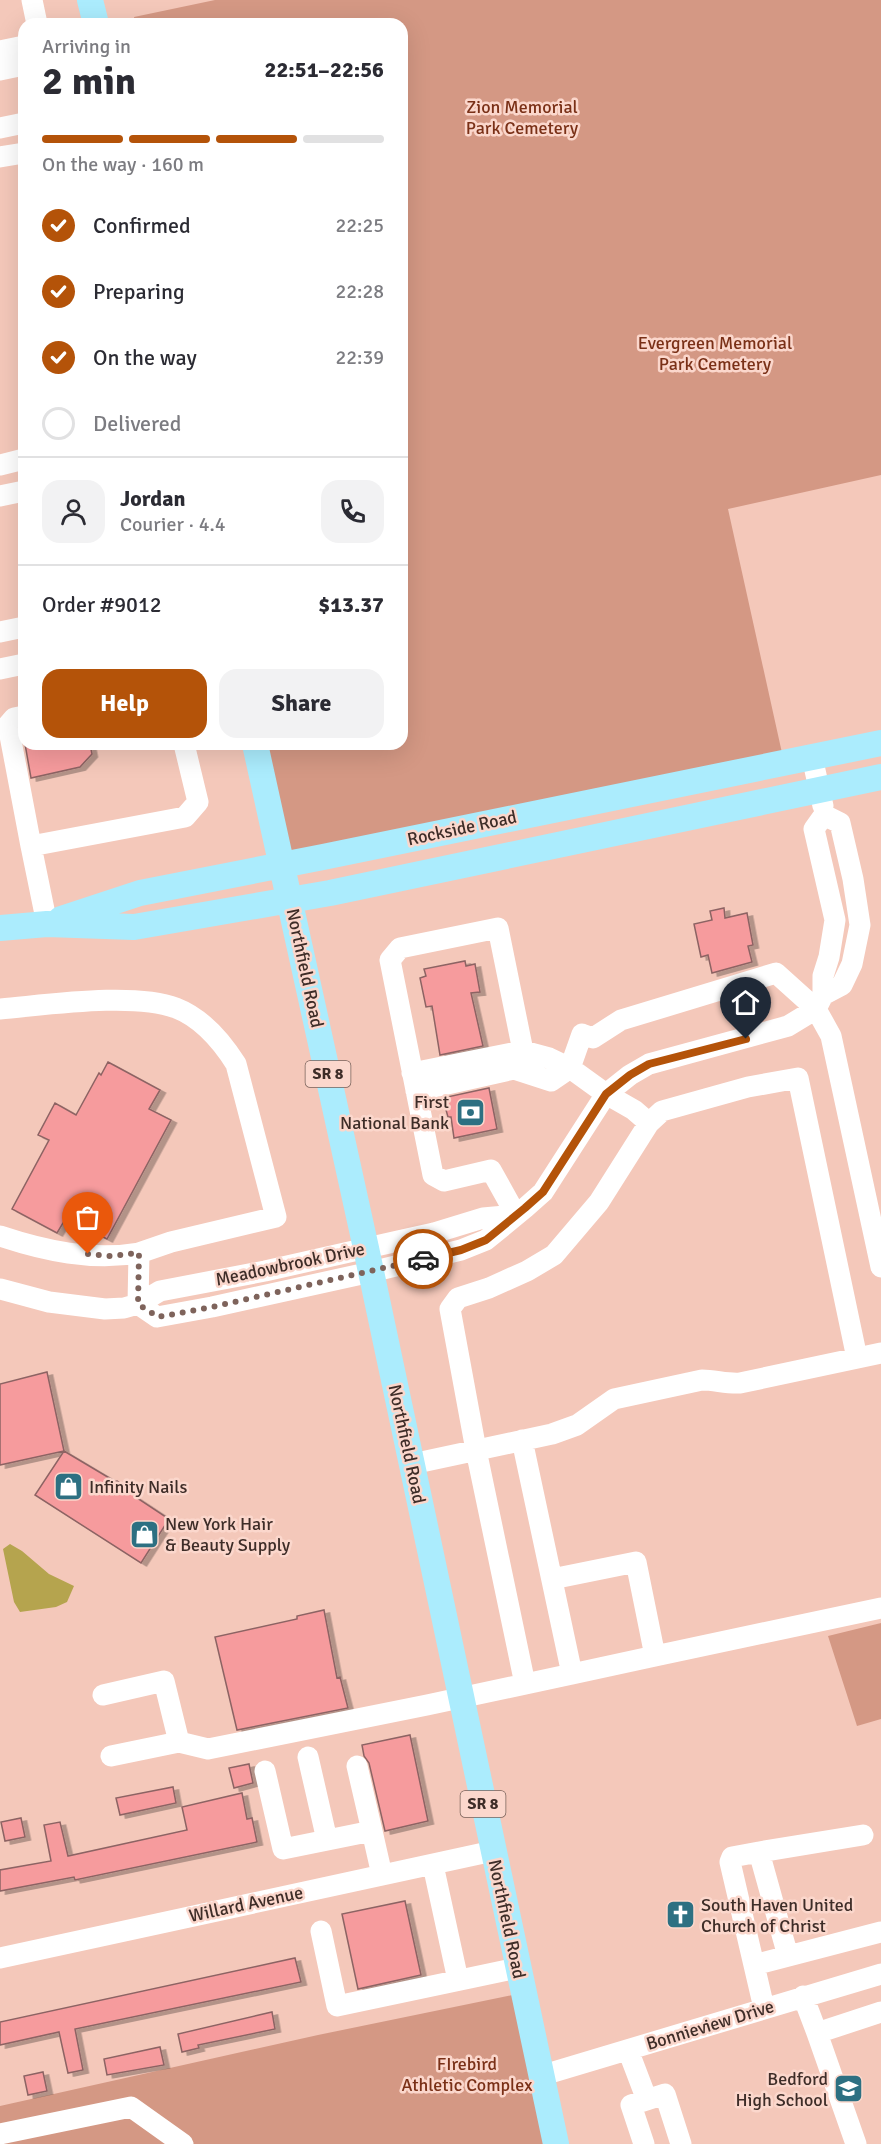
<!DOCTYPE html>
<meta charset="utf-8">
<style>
body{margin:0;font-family:Signika,sans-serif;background:#f2f2f3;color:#2b2b33;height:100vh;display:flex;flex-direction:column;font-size:22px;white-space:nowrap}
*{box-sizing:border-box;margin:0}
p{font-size:20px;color:#7c7c81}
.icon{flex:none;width:33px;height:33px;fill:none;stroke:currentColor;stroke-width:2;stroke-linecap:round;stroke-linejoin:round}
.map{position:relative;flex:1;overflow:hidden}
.drawer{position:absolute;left:18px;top:18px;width:390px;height:732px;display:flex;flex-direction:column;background:#fff;border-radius:18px;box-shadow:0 6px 24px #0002}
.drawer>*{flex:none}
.pin{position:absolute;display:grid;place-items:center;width:51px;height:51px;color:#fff;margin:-62px -26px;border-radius:50% 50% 50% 0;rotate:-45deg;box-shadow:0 0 6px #0007}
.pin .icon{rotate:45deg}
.courier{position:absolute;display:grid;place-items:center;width:60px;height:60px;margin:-30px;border:4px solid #b45309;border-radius:50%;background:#fff;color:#222;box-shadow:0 2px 8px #0007}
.summary em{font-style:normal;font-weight:800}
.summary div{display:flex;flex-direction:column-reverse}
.summary{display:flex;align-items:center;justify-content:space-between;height:102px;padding:0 24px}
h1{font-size:39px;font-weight:800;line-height:45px}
.bar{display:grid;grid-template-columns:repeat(4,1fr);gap:9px 6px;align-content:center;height:72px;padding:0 24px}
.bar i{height:8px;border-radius:4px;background:#e1e1e2}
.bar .on{background:#b45309}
.bar p{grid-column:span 4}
.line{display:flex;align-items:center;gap:15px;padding:0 24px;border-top:2px solid #e1e1e2}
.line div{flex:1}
.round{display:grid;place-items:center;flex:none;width:63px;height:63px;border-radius:18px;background:#f2f2f3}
ol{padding:0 24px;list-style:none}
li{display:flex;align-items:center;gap:18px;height:66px}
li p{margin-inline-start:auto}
li .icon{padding:6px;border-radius:50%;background:#b45309;color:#fff;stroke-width:4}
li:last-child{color:#7c7c81}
li i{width:33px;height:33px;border:3px solid #e1e1e2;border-radius:50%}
.cta{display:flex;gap:12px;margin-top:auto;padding:12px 24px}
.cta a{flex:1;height:69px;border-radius:18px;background:#b45309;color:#fff;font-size:24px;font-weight:800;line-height:69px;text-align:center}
.cta a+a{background:#f2f2f3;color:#2b2b33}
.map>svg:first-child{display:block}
.green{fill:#d49884}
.water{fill:#b5a44e}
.building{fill:#f69b9d;stroke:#8d6464;stroke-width:1.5;filter:url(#shadow)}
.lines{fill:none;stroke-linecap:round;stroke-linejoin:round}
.minor{stroke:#fff;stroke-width:21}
.major{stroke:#abecfd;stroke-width:26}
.done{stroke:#7e635b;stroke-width:6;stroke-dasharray:0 10.8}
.route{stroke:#b45309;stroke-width:8}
.labels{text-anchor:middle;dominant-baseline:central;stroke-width:5;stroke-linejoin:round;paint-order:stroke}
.shield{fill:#fbd7cc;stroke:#776059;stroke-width:1.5}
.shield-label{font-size:16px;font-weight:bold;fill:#3e2d28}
.park-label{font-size:18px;fill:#7a3017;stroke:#fbd7cc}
.street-label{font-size:18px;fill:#3e2d28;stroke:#fbd7cc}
.poi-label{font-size:18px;fill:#3e2d28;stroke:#fbd7cc;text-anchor:start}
</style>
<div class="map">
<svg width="881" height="2144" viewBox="0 0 881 2144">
<defs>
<filter id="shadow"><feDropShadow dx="5.5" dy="3" stdDeviation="0" flood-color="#0004"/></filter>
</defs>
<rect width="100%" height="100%" fill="#f4c8ba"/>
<path class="green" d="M 215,0 L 881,0 L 881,475 L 728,509 L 784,762 L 283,865 L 255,744 L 402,744 L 402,24 L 135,24 L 134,17 Z
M 881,1623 L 881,1719 L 857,1726 L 828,1636 Z
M 522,1993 L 556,2144 L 0,2144 L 0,2106 L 318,2035 Z"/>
<path class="water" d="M 10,1544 L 22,1551 L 49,1574 L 74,1586 L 67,1602 L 56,1607 L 20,1612 L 14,1602 L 3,1549 Z"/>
<path class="building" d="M 25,744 L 90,744 L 92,754 L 80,767 L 31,778 Z
M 724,908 L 725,918 L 747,913 L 753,945 L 748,946 L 752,962 L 712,973 L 708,955 L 701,957 L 694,924 L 712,920 L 710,911 Z
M 465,961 L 466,966 L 475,964 L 480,992 L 471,993 L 483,1046 L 440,1055 L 432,1006 L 426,1007 L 420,978 L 426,976 L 424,969 Z
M 108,1062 L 160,1090 L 149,1109 L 171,1120 L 107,1239 L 66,1218 L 57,1233 L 12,1209 L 49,1140 L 38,1135 L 55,1103 L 76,1115 L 99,1073 L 101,1075 Z
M 489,1088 L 497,1129 L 454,1138 L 451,1117 L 448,1117 L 446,1110 L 447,1097 Z
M 47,1372 L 64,1451 L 0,1465 L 0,1384 Z
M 64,1451 L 116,1482 L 117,1481 L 135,1493 L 134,1496 L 169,1519 L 141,1563 L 35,1495 Z
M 324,1610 L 337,1678 L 340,1677 L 348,1708 L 237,1730 L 215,1637 L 297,1619 L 297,1616 Z
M 410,1735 L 428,1821 L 385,1831 L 369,1763 L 364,1756 L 362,1745 Z
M 249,1764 L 253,1783 L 234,1788 L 229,1768 Z
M 173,1787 L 176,1803 L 120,1815 L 116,1798 Z
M 242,1793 L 247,1819 L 252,1818 L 257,1842 L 75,1880 L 74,1877 L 0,1891 L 0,1870 L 51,1861 L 44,1825 L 60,1822 L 68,1856 L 187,1830 L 182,1807 Z
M 21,1818 L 25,1837 L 5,1841 L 1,1822 Z
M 405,1901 L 421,1975 L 358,1989 L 342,1914 Z
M 295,1958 L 301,1982 L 75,2029 L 83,2070 L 68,2073 L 59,2032 L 0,2045 L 0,2022 Z
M 272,2012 L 275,2029 L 198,2045 L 199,2048 L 182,2052 L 178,2034 Z
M 160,2047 L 164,2065 L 107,2075 L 104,2059 Z
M 43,2072 L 47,2091 L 28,2095 L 24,2076 Z"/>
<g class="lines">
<path class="minor" d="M 32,0 L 37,24
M 0,51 L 24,46
M 0,70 L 24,65
M 0,128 L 24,123
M 0,157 L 24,153
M 0,465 L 24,459
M 0,496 L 24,491
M 0,632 L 24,627
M 0,669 L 24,664
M 24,716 L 14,718 L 8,725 L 31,846
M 812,757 L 823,806
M 824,815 L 840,823 L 853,879 L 860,925 L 852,964 L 842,985 L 823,995 L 823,976 L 829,957 L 835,920 L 814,829 Z
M 47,924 L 31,846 L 185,817 L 198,802 L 184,744
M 0,1009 C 47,1005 133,992 176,1008 C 202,1018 222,1042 236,1064 L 276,1217 L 171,1242 L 139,1253
M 412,1073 L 523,1051 L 549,1058 L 570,1068 L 551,1081 L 514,1069 L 416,1091
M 649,1123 L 634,1110 L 606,1094 L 570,1068 L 582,1034 L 593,1038 L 621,1020 L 776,973 L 816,1009 L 831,1036 L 881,1267
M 516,1215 L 491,1170 L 444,1181 L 433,1175 L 390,960 L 400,948 L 498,928 L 523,1051
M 0,1236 C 45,1251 92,1261 139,1253 L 138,1304
M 0,1289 L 49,1302 L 105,1309 L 124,1308 L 138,1304 L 160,1291 L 265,1271 L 398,1241 L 434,1233 L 483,1218 L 516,1215
M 138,1304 L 157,1317 L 212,1307 L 371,1272 L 461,1250 L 486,1240 L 525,1208 L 543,1192 L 606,1094 L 630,1075 L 649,1064 L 788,1026 L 816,1009 L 823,995
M 412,1464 L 552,1434 L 577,1425 L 614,1399 L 702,1380 C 715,1380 727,1384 740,1383 L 881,1353
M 552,1579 L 636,1562 L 655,1656 L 572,1674
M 655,1656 L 881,1608
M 525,1684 L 476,1450 L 450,1309 L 458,1298 L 489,1288 L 527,1271 L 554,1255 L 599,1202 L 649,1123 L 662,1111 L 748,1087 L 798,1078 L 857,1358
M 103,1695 L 164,1681 L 179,1742 L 208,1749 L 427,1705 L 572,1674 L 522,1440
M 111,1756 L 179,1742
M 308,1757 L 327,1840
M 357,1766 L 372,1831
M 265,1771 L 283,1849 L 372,1831 L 382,1875
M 759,1852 L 863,1835
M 433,1865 L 458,1980
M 321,1931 L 337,2006 L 517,1968
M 0,1958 L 493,1851
M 754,1965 L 881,1932
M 803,1996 L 817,2033
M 764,2008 L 730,1862 L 732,1857 L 759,1852 L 788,1956
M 628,2050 L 647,2100
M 540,2076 L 881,1974
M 0,2134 L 131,2107 L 183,2144
M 644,2144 L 631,2105 L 665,2094 L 681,2144
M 856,2144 L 817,2033 L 881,2012"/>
<path class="major" d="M 90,0 L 96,24
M 255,744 L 366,1248 L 556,2144
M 61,919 L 140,893 L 323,857 L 881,743
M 0,928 L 47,924 L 134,927 L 330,893 L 881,777"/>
</g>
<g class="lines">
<path class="done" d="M 88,1254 L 110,1256 L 139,1253 L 138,1304 L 158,1317 L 212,1307 L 423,1259"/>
<path class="route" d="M 423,1259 L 461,1250 L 486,1240 L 525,1208 L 543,1192 L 606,1094 L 630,1075 L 649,1064 L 746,1039"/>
</g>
<defs>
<symbol id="bank-square" viewBox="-11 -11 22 22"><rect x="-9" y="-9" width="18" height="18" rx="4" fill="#2d7082" stroke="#fbd7cc"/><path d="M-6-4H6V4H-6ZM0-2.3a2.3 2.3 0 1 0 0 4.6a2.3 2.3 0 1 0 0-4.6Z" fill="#fff"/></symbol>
<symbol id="shop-square" viewBox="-11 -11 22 22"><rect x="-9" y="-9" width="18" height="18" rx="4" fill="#2d7082" stroke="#fbd7cc"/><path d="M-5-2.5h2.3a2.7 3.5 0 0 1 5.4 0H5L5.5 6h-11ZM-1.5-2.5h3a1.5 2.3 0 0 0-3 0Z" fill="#fff"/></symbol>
<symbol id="church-square" viewBox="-11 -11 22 22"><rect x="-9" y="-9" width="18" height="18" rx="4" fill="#2d7082" stroke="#fbd7cc"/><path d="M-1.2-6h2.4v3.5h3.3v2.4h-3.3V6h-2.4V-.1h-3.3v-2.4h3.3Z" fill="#fff"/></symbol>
<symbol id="school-square" viewBox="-11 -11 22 22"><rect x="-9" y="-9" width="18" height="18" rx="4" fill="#2d7082" stroke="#fbd7cc"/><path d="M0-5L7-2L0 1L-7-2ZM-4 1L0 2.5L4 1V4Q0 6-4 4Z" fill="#fff"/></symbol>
</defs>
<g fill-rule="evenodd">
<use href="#bank-square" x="454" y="1096" width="33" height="33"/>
<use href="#shop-square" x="52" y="1470" width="33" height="33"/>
<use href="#shop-square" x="128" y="1518" width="33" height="33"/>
<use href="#church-square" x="664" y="1898" width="33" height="33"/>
<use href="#school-square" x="832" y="2072" width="33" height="33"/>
</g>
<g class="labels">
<g class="shield">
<rect x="305.5" y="1061" width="45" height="26" rx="4.5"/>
<rect x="460.5" y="1791" width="45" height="26" rx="4.5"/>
</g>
<g class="shield-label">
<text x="328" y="1074">SR 8</text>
<text x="483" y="1804">SR 8</text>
</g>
<g class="park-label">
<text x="522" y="107">Zion Memorial<tspan x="522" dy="21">Park Cemetery</tspan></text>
<text x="715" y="343">Evergreen Memorial<tspan x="715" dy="21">Park Cemetery</tspan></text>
<text x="467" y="2064">FIrebird<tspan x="467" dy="21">Athletic Complex</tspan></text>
</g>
<g class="street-label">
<text transform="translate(462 828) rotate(-12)">Rockside Road</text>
<text transform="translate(305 968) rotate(78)">Northfield Road</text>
<text transform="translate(290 1264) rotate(-12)">Meadowbrook Drive</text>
<text transform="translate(407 1444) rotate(78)">Northfield Road</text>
<text transform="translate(246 1904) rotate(-12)">Willard Avenue</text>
<text transform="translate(507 1919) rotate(78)">Northfield Road</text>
<text transform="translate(710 2025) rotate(-17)">Bonnieview Drive</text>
</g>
<g class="poi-label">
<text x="449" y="1102" text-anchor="end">First<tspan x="449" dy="21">National Bank</tspan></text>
<text x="89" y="1487">Infinity Nails</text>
<text x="165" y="1524">New York Hair<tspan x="165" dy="21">&amp; Beauty Supply</tspan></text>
<text x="701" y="1905">South Haven United<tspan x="701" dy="21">Church of Christ</tspan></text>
<text x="828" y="2079" text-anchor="end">Bedford<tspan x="828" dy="21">High School</tspan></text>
</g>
</g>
</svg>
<div class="pin" style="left:88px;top:1254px;background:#ea580c"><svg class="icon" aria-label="bag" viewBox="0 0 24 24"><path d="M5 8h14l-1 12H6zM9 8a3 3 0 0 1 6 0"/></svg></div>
<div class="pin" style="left:746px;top:1039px;background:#1f2937"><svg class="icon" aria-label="home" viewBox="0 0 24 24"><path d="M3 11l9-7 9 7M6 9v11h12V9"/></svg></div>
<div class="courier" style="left:423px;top:1259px"><svg class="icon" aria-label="car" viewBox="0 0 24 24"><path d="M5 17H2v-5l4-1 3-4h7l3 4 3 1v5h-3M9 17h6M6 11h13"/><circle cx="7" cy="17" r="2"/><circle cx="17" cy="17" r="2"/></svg></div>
<section class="drawer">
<div class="summary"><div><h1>2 min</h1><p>Arriving in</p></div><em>22:51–22:56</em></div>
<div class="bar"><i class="on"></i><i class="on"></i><i class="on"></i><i></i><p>On the way · 160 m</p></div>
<ol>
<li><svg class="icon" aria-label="check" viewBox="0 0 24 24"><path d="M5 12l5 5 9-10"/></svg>Confirmed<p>22:25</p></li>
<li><svg class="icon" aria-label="check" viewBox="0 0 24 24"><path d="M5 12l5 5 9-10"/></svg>Preparing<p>22:28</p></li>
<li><svg class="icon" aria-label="check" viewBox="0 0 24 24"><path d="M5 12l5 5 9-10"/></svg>On the way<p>22:39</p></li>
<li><i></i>Delivered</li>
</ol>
<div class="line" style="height:108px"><a class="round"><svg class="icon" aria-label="person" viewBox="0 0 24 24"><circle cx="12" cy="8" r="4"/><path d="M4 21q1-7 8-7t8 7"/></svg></a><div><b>Jordan</b><p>Courier · 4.4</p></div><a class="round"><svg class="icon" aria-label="phone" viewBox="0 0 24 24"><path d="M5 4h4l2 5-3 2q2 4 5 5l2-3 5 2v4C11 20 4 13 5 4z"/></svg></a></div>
<div class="line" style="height:78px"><div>Order #9012</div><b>$13.37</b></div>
<div class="cta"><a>Help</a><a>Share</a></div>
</section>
</div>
